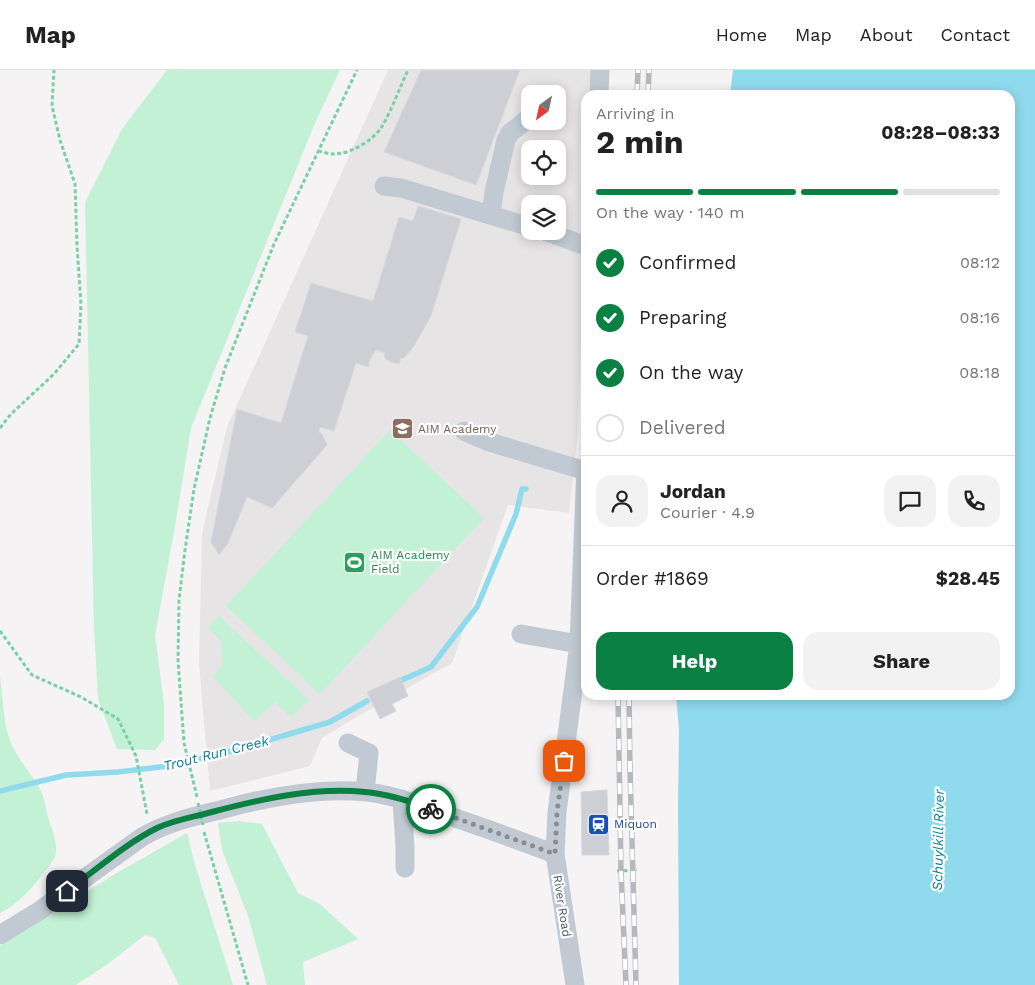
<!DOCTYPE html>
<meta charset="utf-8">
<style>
body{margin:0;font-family:"Work Sans",sans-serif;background:#f2f2f2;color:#222;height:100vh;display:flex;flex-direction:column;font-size:19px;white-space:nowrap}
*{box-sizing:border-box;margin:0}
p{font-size:16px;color:#767676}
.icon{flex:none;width:28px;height:28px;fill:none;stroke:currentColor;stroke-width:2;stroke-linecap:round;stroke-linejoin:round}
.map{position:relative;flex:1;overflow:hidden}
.side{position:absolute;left:581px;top:20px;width:434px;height:610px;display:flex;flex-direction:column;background:#fff;border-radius:15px;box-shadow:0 2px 12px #0003}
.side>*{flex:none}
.needle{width:32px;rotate:213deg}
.buttons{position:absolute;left:521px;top:15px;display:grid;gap:10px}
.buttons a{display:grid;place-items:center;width:45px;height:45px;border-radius:10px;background:#fff;box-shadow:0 2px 12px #0003;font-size:25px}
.pin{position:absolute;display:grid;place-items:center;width:42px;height:42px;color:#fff;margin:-21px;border-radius:10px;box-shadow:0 2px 8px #0006}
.courier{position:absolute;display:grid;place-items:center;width:50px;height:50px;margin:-25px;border:4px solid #0b8043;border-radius:50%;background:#fff;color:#222;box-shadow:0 1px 6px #0007}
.headline em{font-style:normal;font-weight:700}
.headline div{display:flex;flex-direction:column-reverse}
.headline{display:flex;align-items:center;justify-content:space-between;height:85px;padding:0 15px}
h1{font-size:32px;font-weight:700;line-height:38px}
.bar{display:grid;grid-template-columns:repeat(4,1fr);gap:8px 5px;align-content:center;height:60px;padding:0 15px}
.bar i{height:6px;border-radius:4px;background:#e0e0e0}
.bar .active{background:#0b8043}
.bar p{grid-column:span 4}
.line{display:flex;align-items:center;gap:12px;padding:0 15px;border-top:1px solid #e0e0e0}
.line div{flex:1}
.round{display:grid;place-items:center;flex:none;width:52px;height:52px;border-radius:15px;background:#f2f2f2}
ol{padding:0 15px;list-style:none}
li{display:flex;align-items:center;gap:15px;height:55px}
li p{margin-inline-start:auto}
li .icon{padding:5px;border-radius:50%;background:#0b8043;color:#fff;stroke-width:4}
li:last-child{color:#767676}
li i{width:28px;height:28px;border:2px solid #e0e0e0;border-radius:50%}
.action{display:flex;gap:10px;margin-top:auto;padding:10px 15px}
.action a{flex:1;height:58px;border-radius:15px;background:#0b8043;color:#fff;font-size:20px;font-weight:700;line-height:58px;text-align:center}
.action a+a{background:#f2f2f2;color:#222}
header{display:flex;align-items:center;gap:30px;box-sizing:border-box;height:70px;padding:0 25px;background:#fff;border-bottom:1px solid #e0e0e0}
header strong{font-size:24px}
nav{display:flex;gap:28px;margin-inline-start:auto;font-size:18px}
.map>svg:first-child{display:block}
.education{fill:#e6e4e5;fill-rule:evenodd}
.green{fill:#c3f1d5}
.water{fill:#90daee}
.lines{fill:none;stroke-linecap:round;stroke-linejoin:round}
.stream{stroke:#90daee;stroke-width:5.5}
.building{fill:#cdcfd5;stroke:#d7d9de}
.path{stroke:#7ad0a6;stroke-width:3;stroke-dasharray:4 2.5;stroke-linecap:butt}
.minor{stroke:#c1cad2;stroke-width:19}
.rail-casing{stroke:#b5b8bd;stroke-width:5.5}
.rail{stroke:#fff;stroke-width:4;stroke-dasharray:11;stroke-linecap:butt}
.path-bridge{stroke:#7ad0a6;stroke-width:3;stroke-dasharray:4 2.5;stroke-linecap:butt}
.done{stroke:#868d94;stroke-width:5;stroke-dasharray:0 9}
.route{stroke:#0b8043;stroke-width:6}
.labels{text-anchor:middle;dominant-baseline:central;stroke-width:4.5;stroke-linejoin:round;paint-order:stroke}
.education-label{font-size:12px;fill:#785e54;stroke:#fff;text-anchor:start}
.leisure-label{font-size:12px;fill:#27864d;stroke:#fff;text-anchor:start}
.transit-label{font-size:12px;fill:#164399;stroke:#fff;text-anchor:start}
.street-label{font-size:12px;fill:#4a5661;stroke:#fff}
.water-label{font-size:14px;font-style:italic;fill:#0c7c9b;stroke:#fff}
</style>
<header>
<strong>Map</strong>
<nav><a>Home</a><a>Map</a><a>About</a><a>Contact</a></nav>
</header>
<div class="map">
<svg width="1035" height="915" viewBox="0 0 1035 915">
<rect width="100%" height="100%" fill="#f5f3f3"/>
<path class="education" d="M 388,0 L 593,0 L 592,25 L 586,25 L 586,132 L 578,361 L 569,443 L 508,435 L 452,593 L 355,648 L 322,668 L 310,696 L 210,721 L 199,593 L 202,463 L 227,357 ZM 530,24 L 558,24 L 558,51 L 530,51 ZM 530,79 L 558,79 L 558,106 L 530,106 ZM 530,134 L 558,134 L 558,161 L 530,161 Z"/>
<path class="green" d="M 167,0 L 340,0 L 315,53 L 191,358 L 174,462 L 155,565 L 164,634 L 164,669 L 155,680 L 117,679 L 98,629 L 94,558 L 85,132 L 122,59 Z
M 390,360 L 484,448 L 320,624 L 226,536 Z
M 219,546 L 309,630 L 291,647 L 275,632 L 254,651 L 213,607 L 223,594 L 220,570 L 208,558 Z
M 0,607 C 3,627 3,649 9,668 C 15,685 28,700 37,714 C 43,723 45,733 47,743 C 51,758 59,772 55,788 C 40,808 23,832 0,843 Z
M 239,751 L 262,754 L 298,823 L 320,834 L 358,869 L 303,892 L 305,915 L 267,915 L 248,846 L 222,780 L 218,753 Z
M 187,763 L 195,795 L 233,915 L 179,915 L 155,868 L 145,865 L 108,894 L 76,915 L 0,915 L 0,876 L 115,804 Z"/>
<path class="water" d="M 733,0 L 1035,0 L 1035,915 L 679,915 L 678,738 L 679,660 L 676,625 L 1010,625 L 1010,25 L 730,25 Z"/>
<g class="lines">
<path class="stream" d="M 402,610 L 431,597 L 477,537 L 516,444 L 522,419 L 526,419
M 0,721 L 66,705 L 118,702 L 168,696 L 228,682 L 330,652 L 367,631"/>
</g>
<path class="building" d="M 421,0 L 520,0 L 476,115 L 384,82 Z
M 418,136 L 461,149 L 431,246 L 414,276 L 404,288 L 401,288 L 399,294 L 389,291 L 384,287 L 385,283 L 376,280 L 369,291 L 369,297 L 356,293 L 334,361 L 320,357 L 319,362 L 322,364 L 327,375 L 272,438 L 247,427 L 228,473 L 219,485 L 211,472 L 237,339 L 281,353 L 308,266 L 295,262 L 311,213 L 373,231 L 399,147 L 413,151 Z
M 400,607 L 408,626 L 392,634 L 396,641 L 380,649 L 367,622 Z
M 605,720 L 607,720 L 609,785 L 582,785 L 581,722 Z"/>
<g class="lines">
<path class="path" d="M 318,81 C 323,82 329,84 334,84 C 350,84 372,71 381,58 C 391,42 400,17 408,0
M 0,358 L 11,344 L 54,304 L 79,274 L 81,235 L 77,176 L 75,114 L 60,70 L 52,36 L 54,0
M 0,561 L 32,605 L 81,627 L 118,649 L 136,686 L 147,744
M 197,727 L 184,673 L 178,591 L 179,530 L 185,480 L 194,419 L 210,348 L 225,298 L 274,174 L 357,0
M 204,762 L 248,915
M 617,801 L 637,800"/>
<path class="minor" d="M 599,25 L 600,0
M 384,116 L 401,118 L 530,157
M 491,144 L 494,122 L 506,70 L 510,63 L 530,47
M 545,161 L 586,176
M 464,361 L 489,372 L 586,401
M 521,564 L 579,574
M 348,673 L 369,683 L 365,722
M 402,729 L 405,777 L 405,798
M 0,865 L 39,841 L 142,767 C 167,752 196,746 224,739 C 268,727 321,717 367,722 C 399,726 428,738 458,749 C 491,760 523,772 555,784
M 575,915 L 555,784 L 557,742 L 579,574 L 586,398"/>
<defs>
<path id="rail" d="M 637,25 L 638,0
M 648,25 L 649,0
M 618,625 L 621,801 L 626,915
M 629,625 L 630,699 L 636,915"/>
</defs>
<use href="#rail" class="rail-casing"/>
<use href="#rail" class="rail"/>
<path class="path-bridge" d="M 198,733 L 203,755"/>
</g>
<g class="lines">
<path class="done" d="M 431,739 L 555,784 L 557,742 L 564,691"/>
<path class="route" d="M 67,821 C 96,800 125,774 157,758 C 174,750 194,747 212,742 C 261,729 314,717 365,722 C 388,724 410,731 431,739"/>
</g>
<defs>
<symbol id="school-square" viewBox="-11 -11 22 22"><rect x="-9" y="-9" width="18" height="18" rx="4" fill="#8d6e63" stroke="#fff"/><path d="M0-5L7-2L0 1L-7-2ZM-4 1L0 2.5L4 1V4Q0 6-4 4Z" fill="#fff"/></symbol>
<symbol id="stadium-square" viewBox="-11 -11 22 22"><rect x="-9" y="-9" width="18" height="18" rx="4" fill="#2e9e5b" stroke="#fff"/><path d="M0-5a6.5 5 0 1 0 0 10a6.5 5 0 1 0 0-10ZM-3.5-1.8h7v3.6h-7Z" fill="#fff"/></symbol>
<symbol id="station-square" viewBox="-11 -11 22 22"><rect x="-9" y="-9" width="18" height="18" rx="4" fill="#1a4fb4" stroke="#fff"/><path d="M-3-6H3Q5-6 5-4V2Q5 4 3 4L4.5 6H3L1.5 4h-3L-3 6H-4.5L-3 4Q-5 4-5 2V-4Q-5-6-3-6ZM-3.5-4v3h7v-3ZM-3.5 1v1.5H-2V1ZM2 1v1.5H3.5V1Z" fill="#fff"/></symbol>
</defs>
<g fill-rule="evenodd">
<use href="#school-square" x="390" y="346" width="25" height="25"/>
<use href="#stadium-square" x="342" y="480" width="25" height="25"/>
<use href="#station-square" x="586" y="742" width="25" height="25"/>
</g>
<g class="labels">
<g class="education-label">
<text x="418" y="359">AIM Academy</text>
</g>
<g class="leisure-label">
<text x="371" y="485">AIM Academy<tspan x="371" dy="14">Field</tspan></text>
</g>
<g class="transit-label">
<text x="614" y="754">Miquon</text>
</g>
<g class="street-label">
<text transform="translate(562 836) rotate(81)">River Road</text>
</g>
<g class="water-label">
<text transform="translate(216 683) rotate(-14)">Trout Run Creek</text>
<text transform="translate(938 770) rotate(-89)">Schuylkill River</text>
</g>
</g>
</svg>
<div class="buttons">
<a><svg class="needle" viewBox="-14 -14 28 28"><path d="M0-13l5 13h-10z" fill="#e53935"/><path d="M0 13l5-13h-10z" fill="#767676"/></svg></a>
<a><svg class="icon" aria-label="locate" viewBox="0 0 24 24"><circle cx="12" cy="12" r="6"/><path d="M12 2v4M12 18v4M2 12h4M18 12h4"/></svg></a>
<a><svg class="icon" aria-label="layers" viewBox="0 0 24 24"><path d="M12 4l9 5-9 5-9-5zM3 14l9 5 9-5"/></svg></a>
</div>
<div class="pin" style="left:564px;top:691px;background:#ea580c"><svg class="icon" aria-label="bag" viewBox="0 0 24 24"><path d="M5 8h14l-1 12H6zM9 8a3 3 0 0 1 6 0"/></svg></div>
<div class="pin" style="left:67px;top:821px;background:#1f2937"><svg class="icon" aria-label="home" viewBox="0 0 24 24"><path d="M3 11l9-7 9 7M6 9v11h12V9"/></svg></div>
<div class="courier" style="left:431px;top:739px"><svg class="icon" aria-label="bike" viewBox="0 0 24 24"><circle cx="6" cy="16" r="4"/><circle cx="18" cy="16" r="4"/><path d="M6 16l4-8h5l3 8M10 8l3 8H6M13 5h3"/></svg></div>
<section class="side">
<div class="headline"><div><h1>2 min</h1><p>Arriving in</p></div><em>08:28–08:33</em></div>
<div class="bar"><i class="active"></i><i class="active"></i><i class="active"></i><i></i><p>On the way · 140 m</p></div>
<ol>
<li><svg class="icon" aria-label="check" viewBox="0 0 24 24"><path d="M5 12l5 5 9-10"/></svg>Confirmed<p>08:12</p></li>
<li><svg class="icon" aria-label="check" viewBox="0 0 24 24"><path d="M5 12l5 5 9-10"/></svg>Preparing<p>08:16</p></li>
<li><svg class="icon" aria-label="check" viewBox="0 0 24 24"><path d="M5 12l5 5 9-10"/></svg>On the way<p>08:18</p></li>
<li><i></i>Delivered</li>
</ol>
<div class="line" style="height:90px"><a class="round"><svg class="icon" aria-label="person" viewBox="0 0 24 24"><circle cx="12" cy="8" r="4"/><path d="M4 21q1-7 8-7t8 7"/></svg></a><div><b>Jordan</b><p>Courier · 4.9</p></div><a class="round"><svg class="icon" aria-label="chat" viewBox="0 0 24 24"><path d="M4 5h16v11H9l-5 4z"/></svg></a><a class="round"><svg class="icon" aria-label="phone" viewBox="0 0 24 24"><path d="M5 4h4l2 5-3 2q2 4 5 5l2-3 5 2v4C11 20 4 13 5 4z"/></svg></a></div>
<div class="line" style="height:65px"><div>Order #1869</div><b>$28.45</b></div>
<div class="action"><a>Help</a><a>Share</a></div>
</section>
</div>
